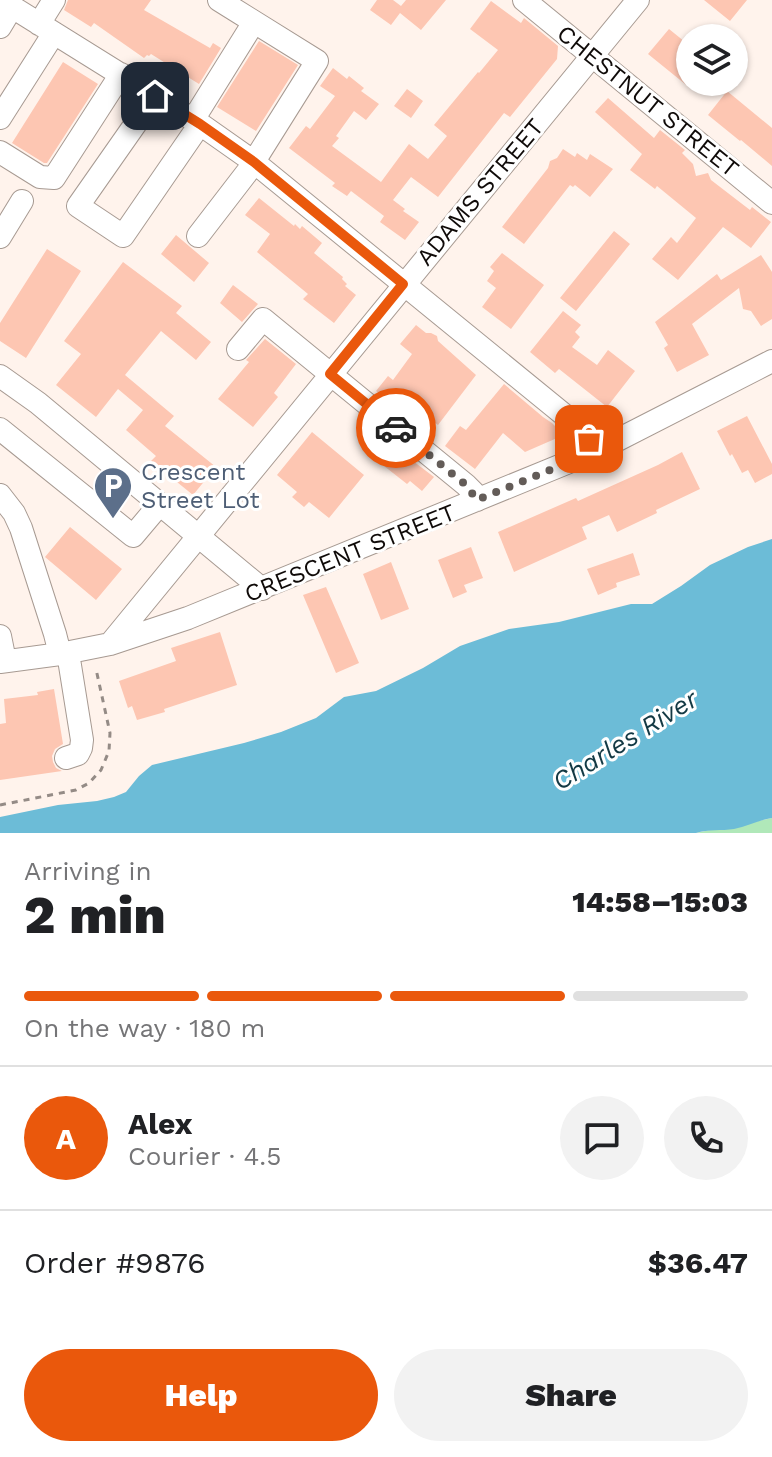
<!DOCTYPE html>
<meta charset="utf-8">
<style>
body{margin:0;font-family:"Work Sans",sans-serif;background:#f2f2f2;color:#202124;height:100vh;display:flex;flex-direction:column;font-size:30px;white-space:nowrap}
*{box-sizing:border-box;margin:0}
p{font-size:26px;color:#757577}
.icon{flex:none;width:44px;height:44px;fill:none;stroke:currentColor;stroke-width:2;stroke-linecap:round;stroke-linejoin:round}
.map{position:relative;height:833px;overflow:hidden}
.drawer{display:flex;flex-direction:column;background:#fff;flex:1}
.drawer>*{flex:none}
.controls{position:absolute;left:676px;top:24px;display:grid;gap:16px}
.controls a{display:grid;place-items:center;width:72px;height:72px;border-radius:50%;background:#fff;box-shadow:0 2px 6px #0004;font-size:40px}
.pin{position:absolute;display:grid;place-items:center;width:68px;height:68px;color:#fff;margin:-34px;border-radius:16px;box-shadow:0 4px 12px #0006}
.courier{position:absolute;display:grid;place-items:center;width:80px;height:80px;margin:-40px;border:6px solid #ea580c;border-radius:50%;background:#fff;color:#222;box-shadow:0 2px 10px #0007}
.head em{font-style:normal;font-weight:800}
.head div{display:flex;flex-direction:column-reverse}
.head{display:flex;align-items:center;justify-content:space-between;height:136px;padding:0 24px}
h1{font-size:52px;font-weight:800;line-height:60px}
.bar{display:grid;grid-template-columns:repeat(4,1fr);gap:12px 8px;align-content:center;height:96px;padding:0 24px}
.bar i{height:10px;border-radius:6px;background:#e0e0e0}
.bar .selected{background:#ea580c}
.bar p{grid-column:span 4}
.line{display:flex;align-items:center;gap:20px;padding:0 24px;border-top:2px solid #e0e0e0}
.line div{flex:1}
.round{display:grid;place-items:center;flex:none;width:84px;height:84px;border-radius:42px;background:#f2f2f2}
.primary-button{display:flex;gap:16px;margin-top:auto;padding:16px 24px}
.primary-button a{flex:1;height:92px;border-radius:48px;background:#ea580c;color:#fff;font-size:32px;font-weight:800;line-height:92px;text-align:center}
.primary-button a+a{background:#f2f2f2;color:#202124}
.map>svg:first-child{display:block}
.green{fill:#b0e8b9}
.water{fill:#6cbcd7}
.building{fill:#fdc6b2}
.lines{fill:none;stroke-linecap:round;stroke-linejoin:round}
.minor-casing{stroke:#a79a92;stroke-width:24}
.path{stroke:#948b86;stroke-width:3;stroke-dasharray:6 6;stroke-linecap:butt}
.minor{stroke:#fff;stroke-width:22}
.done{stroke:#635c58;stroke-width:8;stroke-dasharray:0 14.4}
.route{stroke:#ea580c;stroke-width:10}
.labels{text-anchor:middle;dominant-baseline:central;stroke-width:6;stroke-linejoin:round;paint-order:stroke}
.street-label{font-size:24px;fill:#0f0a08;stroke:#fff}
.service-label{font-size:24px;fill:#4e5e75;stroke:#fff;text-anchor:start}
.water-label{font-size:26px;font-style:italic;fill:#133944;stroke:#fff}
</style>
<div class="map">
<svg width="772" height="833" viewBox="0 0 772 833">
<rect width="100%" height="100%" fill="#fff3ec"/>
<path class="green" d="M 772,818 L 772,833 L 696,833 L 710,830 L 718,830 Z"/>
<path class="water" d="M 772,539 L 772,818 C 759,820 748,826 734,829 C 721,831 709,829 696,833 L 0,833 L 0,817 L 58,805 L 97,801 L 114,797 L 126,792 L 139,776 L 152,765 L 244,743 L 281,732 L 316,718 L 344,697 L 376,691 L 423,668 L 460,646 L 509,629 L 559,622 L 631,604 L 652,604 L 681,586 L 710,565 L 748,547 Z"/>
<path class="building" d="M 68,0 L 151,0 L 144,10 L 210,48 L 213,43 L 221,48 L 199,84 L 151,54 L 149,56 L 147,55 L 144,58 L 94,23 L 91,27 L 64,10 Z
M 377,0 L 393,0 L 401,6 L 406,0 L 446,0 L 421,30 L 400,13 L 391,25 L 370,10 Z
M 704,0 L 747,0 L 730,21 Z
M 491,1 L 521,23 L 524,18 L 558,46 L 557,59 L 510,117 L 504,113 L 438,197 L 411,177 L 393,200 L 405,209 L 403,211 L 419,222 L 405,240 L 380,222 L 384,216 L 351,191 L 347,196 L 332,186 L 335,183 L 289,148 L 306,126 L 310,129 L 335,96 L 320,86 L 333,68 L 347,79 L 349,76 L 364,88 L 361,91 L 379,104 L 366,120 L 354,111 L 336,136 L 339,138 L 332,146 L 381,182 L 409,144 L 428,159 L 447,136 L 434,125 L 478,72 L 479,73 L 498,50 L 470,29 Z
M 669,29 L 690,46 L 690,88 L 648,54 Z
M 259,41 L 298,65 L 256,131 L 217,107 Z
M 63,62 L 98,84 L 47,163 L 44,163 L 12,143 Z
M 407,89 L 423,101 L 411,118 L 394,106 Z
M 727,91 L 772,128 L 772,166 L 741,140 L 740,141 L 708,115 Z
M 608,98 L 654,138 L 660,130 L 685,150 L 682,153 L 693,164 L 696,176 L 708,173 L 711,180 L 750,210 L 752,207 L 771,222 L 751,248 L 723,227 L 678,280 L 652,259 L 671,237 L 677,243 L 696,218 L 657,186 L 655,189 L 630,170 L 642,154 L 595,112 Z
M 563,149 L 575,157 L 577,153 L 587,160 L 590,154 L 613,169 L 590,197 L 575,185 L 573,187 L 570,185 L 524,244 L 502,227 L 548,168 L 550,161 L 557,158 Z
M 259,198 L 294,226 L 295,224 L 300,229 L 302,226 L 322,243 L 314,253 L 343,277 L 342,279 L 347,284 L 345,286 L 356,295 L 334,323 L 303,299 L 308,294 L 257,252 L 270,234 L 245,215 Z
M 614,231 L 630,244 L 576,311 L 560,298 Z
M 176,235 L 209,263 L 194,282 L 161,254 Z
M 47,249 L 81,271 L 26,358 L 0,341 L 0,323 Z
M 502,253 L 544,285 L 511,329 L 482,307 L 496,288 L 487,281 L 494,271 L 490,267 Z
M 761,255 L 772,272 L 772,319 L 761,326 L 751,311 L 743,309 L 739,288 L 692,324 L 709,355 L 677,372 L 664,348 L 668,345 L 655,322 L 717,274 L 721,280 Z
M 123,262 L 182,306 L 176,313 L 211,342 L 196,360 L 161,331 L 125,375 L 174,416 L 165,426 L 216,467 L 193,495 L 151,461 L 156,456 L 126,430 L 143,410 L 118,389 L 96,417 L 56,385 L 81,354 L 64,341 Z
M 233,285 L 258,304 L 242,322 L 220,303 Z
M 563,311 L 581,325 L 575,332 L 580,337 L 572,347 L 597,365 L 608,350 L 635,371 L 607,407 L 559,369 L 555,373 L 530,352 Z
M 416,325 L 426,333 L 431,333 L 437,336 L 438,341 L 476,375 L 438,425 L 429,418 L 425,423 L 397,402 L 395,405 L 376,391 L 388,376 L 393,380 L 412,354 L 400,344 Z
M 265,339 L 296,364 L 274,393 L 278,397 L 253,427 L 218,399 L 249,362 L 246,360 Z
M 504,384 L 543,417 L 552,423 L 564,435 L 525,452 L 503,433 L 475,469 L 445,446 L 460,426 L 466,430 Z
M 747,416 L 772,464 L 772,474 L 755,483 L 748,470 L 742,473 L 732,454 L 730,456 L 717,431 Z
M 312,432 L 364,475 L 329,518 L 309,502 L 304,507 L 292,497 L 297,492 L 277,475 Z
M 392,445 L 434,477 L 422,491 L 410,481 L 407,484 L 379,462 Z
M 682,452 L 700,489 L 656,510 L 657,513 L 617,532 L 609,515 L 582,527 L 587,539 L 514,572 L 498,532 L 576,498 L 578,501 L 658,465 Z
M 70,527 L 122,569 L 96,600 L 45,557 Z
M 471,547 L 483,578 L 464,585 L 467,592 L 453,598 L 438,560 Z
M 633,553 L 640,575 L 616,583 L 617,587 L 598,595 L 587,569 Z
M 391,562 L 409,609 L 381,620 L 363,574 Z
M 326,587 L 359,663 L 336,673 L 303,595 Z
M 220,632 L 237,685 L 164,709 L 165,712 L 137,720 L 132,706 L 128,708 L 119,681 L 176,661 L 171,648 Z
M 54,689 L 63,744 L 55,749 L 52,756 L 53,762 L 56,768 L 62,771 L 0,780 L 0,724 L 6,723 L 4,699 L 38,695 L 37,692 Z"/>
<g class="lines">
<defs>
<path id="minor" d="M 1,0 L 200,124 L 254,162 L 579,427 L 589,439 L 596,451
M 524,0 L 772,203
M 39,24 L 54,0
M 0,27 L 12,7
M 155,96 L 78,206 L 123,236 L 200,124
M 0,118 L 54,33
M 193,120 L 254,22
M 0,152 L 40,177 L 54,178 L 121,74
M 198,236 L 248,171 L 317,61 L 219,0
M 0,237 L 22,201
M 238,349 L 263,319 L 466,485 L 473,492 L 477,500
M 0,376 L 38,403 L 262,589
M 0,429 L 133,536 L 160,504
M 0,495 L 14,513 L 21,528 L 55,634 L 60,654
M 0,636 L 5,661
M 110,644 L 638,0
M 0,662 L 60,654 L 110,644 L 188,618 L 596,451 L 772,361
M 66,758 L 78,754 L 81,748 L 82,740 L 68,653"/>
</defs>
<use href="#minor" class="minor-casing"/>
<path class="path" d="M 0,805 L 76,790 L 89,783 L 101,770 L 109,751 L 110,733 L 96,669"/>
<use href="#minor" class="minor"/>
</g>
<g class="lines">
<path class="done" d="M 396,428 L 466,485 L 477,500 L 596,451 L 589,439"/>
<path class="route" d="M 155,96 L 200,124 L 254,162 L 403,284 L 330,374 L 396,428"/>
</g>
<defs>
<symbol id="parking-pin" viewBox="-11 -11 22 30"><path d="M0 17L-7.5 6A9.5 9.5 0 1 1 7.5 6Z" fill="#5c6f8a" stroke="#fff"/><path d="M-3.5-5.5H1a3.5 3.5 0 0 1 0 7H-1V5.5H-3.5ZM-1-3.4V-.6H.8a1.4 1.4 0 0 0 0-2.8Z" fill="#fff"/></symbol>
</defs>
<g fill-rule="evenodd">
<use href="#parking-pin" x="91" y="464" width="44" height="60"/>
</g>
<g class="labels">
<g class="street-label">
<text transform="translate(648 101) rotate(39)">CHESTNUT STREET</text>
<text transform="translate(480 192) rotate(-50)">ADAMS STREET</text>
<text transform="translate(350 553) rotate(-22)">CRESCENT STREET</text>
</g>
<g class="service-label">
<text x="141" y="472">Crescent<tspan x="141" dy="28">Street Lot</tspan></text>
</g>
<g class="water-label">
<text transform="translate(625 740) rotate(-32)">Charles River</text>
</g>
</g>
</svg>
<div class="controls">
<a><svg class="icon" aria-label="layers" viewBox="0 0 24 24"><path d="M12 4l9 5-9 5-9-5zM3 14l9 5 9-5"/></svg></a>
</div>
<div class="pin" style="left:589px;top:439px;background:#ea580c"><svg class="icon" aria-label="bag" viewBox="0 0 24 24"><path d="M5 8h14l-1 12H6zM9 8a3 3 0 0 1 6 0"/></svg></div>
<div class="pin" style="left:155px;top:96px;background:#1f2937"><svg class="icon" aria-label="home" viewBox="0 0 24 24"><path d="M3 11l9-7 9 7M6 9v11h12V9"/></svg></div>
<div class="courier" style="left:396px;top:428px"><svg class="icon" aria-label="car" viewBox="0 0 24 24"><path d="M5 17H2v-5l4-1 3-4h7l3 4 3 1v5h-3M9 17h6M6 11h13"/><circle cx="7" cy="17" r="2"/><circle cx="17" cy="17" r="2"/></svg></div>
</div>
<section class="drawer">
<div class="head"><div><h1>2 min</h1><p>Arriving in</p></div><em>14:58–15:03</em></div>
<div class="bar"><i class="selected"></i><i class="selected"></i><i class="selected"></i><i></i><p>On the way · 180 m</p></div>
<div class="line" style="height:144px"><b class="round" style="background:#ea580c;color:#fff">A</b><div><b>Alex</b><p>Courier · 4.5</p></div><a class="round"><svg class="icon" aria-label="chat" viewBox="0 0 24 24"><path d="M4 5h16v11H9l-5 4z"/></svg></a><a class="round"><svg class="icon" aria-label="phone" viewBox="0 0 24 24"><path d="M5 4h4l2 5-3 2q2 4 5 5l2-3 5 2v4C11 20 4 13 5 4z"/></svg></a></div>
<div class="line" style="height:104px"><div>Order #9876</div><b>$36.47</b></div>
<div class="primary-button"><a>Help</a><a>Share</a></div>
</section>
